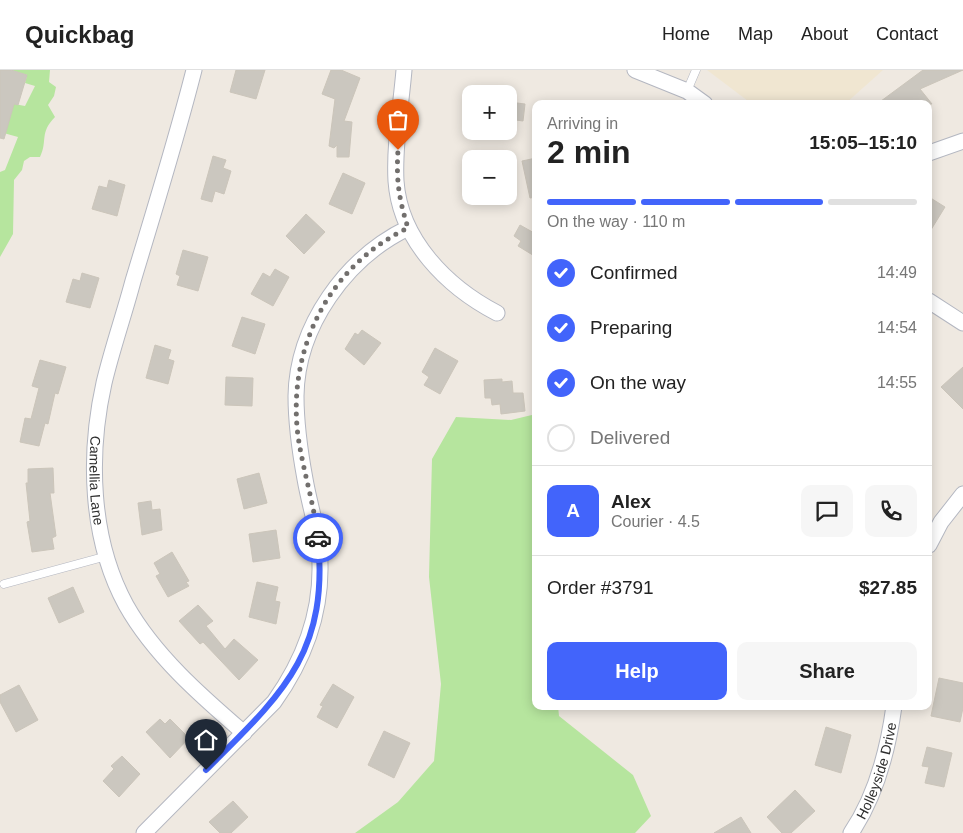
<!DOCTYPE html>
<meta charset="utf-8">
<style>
body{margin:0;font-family:Arial,sans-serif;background:#f6f6f6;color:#222;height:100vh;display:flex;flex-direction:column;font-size:19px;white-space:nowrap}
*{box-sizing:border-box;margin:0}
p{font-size:16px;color:#767676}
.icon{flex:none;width:28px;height:28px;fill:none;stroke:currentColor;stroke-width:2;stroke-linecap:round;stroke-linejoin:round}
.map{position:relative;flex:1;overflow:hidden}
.sheet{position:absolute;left:532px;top:30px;width:400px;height:610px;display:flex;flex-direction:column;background:#fff;border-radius:10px;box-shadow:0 2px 12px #0003}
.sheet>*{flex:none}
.controls{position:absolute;left:462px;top:15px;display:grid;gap:10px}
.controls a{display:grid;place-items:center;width:55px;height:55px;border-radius:10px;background:#fff;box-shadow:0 2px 12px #0003;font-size:25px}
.pin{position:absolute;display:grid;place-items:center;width:42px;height:42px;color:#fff;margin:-51px -21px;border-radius:50% 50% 50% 0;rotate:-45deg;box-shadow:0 0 5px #0007}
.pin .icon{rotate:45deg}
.courier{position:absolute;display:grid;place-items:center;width:50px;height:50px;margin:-25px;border:4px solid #4264fb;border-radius:50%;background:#fff;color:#222;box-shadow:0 1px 6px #0007}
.overview em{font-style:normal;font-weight:800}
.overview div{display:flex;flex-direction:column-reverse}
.overview{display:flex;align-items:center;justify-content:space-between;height:85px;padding:0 15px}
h1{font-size:32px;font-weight:800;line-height:38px}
.bar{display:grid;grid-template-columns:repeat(4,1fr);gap:8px 5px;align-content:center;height:60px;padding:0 15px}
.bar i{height:6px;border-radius:4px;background:#e0e0e0}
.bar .on{background:#4264fb}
.bar p{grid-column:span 4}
.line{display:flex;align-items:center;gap:12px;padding:0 15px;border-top:1px solid #e0e0e0}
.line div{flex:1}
.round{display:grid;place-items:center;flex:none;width:52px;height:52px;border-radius:10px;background:#f6f6f6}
ol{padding:0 15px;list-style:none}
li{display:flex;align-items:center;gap:15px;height:55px}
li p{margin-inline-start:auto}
li .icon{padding:5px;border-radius:50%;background:#4264fb;color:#fff;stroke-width:4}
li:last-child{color:#767676}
li i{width:28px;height:28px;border:2px solid #e0e0e0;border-radius:50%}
.cta{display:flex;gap:10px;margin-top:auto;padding:10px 15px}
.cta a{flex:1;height:58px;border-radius:10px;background:#4264fb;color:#fff;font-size:20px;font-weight:800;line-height:58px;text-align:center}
.cta a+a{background:#f6f6f6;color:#222}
header{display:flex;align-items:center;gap:30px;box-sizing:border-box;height:70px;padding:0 25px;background:#fff;border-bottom:1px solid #e0e0e0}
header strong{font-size:24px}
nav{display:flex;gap:28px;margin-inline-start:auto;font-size:18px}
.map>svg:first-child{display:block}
.education{fill:#f0e6d1}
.green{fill:#b6e59e}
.building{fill:#cbc7bf;stroke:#cbc5ba}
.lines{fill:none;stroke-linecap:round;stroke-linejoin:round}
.lane-casing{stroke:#b4b7c1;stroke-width:9}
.street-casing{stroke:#b4b7c1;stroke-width:17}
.lane{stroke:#fff;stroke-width:8}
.street{stroke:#fff;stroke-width:15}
.done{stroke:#726f6d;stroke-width:5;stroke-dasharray:0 9}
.route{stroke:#4264fb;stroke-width:6}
.labels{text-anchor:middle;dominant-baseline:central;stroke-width:4;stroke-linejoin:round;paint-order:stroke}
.street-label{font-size:14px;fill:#2e2e2e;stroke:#fff}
</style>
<header>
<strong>Quickbag</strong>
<nav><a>Home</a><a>Map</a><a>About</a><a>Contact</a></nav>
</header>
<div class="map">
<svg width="963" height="763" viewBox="0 0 963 763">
<rect width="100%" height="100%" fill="#efe9e1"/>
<path class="education" d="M 707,0 L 883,0 L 845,34 L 752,34 Z"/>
<path class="green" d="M 11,0 L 50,0 L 49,12 L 56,17 L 54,26 L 48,35 L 55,47 C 39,63 48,71 40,87 L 30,87 L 24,91 L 22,100 L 14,110 L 13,164 L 0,187 L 0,102 L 5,100 L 18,67 L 0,62 L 14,34 L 25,36 L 35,16 L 25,13 L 27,5 Z
M 536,344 L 536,636 L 558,636 L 559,646 L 633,705 L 651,746 L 635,763 L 355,763 L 398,732 L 434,691 L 441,614 L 429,507 L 432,389 L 456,347 L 511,350 Z"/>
<path class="building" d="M 0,0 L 11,0 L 27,5 L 18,35 L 14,34 L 4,69 L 0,68 Z
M 236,0 L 265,0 L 256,29 L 230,22 Z
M 331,0 L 341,0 L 360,8 L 344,51 L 352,52 L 349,87 L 337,87 L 337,75 L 334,78 L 329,76 L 335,29 L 322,24 Z
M 923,0 L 963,0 L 920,19 L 932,34 L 877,34 Z
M 509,32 L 525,34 L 523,51 L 509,49 Z
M 213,86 L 226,90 L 223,98 L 231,101 L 224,124 L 215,121 L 212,132 L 201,129 Z
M 536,88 L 536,127 L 530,128 L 522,91 Z
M 343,103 L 365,113 L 352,144 L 329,134 Z
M 109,110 L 125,115 L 117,146 L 92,139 L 99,116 L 107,118 Z
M 929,127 L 945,137 L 929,163 Z
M 306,144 L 325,162 L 304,184 L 286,166 Z
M 520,155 L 536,164 L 536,187 L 518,176 L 521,171 L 514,166 Z
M 183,180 L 208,187 L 198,221 L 177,215 L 180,206 L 176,204 Z
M 275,199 L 289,207 L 273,236 L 251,224 L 263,203 L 270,207 Z
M 82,203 L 99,208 L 90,238 L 66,232 L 73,209 L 80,211 Z
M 242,247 L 265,254 L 255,284 L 232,276 Z
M 362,260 L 381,273 L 364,295 L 345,279 L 355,263 L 358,265 Z
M 155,275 L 171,280 L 168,289 L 174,291 L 168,314 L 146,308 Z
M 435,278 L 458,291 L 440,324 L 424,315 L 429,307 L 422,302 Z
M 40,290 L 66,297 L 58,324 L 55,323 L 48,354 L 45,353 L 39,376 L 20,372 L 25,348 L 31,349 L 39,318 L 32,316 Z
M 963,297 L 963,339 L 941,317 Z
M 226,307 L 253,308 L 252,336 L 225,335 Z
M 502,309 L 502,312 L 512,311 L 513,323 L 523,323 L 525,341 L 501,344 L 500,334 L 492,335 L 491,328 L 485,328 L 484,310 Z
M 53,398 L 54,423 L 50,423 L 56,466 L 52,468 L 54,479 L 32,482 L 27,452 L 30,451 L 26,413 L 28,413 L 28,399 Z
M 259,403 L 267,433 L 244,439 L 237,409 Z
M 151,431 L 152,440 L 160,439 L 162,460 L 142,465 L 138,433 Z
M 276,460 L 280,488 L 253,492 L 249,464 Z
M 172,482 L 189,511 L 186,512 L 189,516 L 168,527 L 156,506 L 160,504 L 154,493 Z
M 257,512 L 278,517 L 275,531 L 280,532 L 276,554 L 249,547 Z
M 73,517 L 84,542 L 59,553 L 48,528 Z
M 198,535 L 213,551 L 206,556 L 225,579 L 234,569 L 258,590 L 239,610 L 203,572 L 200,574 L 179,551 Z
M 939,608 L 963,613 L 963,638 L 960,652 L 931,646 Z
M 333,614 L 354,627 L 337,658 L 317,647 L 323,636 L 320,635 Z
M 19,615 L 38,650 L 16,662 L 0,632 L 0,625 Z
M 160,649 L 165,654 L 170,649 L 189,668 L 170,688 L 146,662 Z
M 826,657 L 851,665 L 841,703 L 815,695 Z
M 384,661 L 410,673 L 394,708 L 368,695 Z
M 927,677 L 952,683 L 944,717 L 925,713 L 929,697 L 922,696 Z
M 122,686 L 140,704 L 119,727 L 103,711 L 114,699 L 111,696 Z
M 795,720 L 815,741 L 791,763 L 782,763 L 767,747 Z
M 233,731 L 248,747 L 231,763 L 220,763 L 209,752 Z
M 741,747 L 751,763 L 714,763 Z"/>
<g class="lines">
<defs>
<path id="lane" d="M 687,21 L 696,0
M 4,514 L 107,486"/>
<g id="street">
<path id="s1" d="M 194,0 C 176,71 154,141 133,211 C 124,245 112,279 104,313 C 88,385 90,469 126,535 C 154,585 201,626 244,663"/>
<path d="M 404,0 C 401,36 394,75 396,111 C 400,170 447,217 497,243"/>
<path d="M 635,0 L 687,21 L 705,34"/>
<path d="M 929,83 L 963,71"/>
<path d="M 929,231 L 963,253"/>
<path d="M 929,475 L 941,452 L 963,424"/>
<path d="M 144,763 L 274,632 C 304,590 321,546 320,495 C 320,465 310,438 305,409 C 300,382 296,354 296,326 C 297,256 346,188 408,158"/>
<path id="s2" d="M 851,763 C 876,726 888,680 894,636"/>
</g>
</defs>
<use href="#lane" class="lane-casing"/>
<use href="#street" class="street-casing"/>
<use href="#lane" class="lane"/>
<use href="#street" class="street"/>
</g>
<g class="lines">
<path class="done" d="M 318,468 C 314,434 303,400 298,366 C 287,280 328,196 408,158 C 399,129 396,111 398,80"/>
<path class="route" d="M 206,700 C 282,624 329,584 318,468"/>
</g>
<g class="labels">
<g class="street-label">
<text stroke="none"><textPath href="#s1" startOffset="424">Camellia Lane</textPath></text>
<text stroke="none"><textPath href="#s2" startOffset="68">Holleyside Drive</textPath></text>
</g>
</g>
</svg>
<div class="controls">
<a>+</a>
<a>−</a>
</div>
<div class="pin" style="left:398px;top:80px;background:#ea580c"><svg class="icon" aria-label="bag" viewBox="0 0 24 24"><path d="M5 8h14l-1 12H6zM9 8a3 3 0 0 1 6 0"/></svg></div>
<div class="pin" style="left:206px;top:700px;background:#1f2937"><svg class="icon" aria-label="home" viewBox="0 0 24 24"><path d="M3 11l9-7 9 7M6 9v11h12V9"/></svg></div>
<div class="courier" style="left:318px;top:468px"><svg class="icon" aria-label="car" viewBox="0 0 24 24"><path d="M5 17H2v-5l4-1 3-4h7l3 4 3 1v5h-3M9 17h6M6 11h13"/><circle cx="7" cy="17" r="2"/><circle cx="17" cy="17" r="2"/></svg></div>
<section class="sheet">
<div class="overview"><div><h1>2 min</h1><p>Arriving in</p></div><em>15:05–15:10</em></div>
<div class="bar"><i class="on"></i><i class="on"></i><i class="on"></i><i></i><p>On the way · 110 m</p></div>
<ol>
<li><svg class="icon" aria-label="check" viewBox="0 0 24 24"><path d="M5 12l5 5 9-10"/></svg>Confirmed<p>14:49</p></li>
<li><svg class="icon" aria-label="check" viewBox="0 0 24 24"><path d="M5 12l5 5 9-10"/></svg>Preparing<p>14:54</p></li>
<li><svg class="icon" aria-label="check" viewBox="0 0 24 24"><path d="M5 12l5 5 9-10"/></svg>On the way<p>14:55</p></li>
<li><i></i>Delivered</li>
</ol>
<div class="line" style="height:90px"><b class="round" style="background:#4264fb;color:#fff">A</b><div><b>Alex</b><p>Courier · 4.5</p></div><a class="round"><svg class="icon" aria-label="chat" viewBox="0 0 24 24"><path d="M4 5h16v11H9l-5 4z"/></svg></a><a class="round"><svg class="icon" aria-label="phone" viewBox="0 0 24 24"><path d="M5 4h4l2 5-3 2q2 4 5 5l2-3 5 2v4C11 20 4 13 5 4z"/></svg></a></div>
<div class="line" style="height:65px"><div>Order #3791</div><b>$27.85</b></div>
<div class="cta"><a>Help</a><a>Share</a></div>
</section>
</div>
